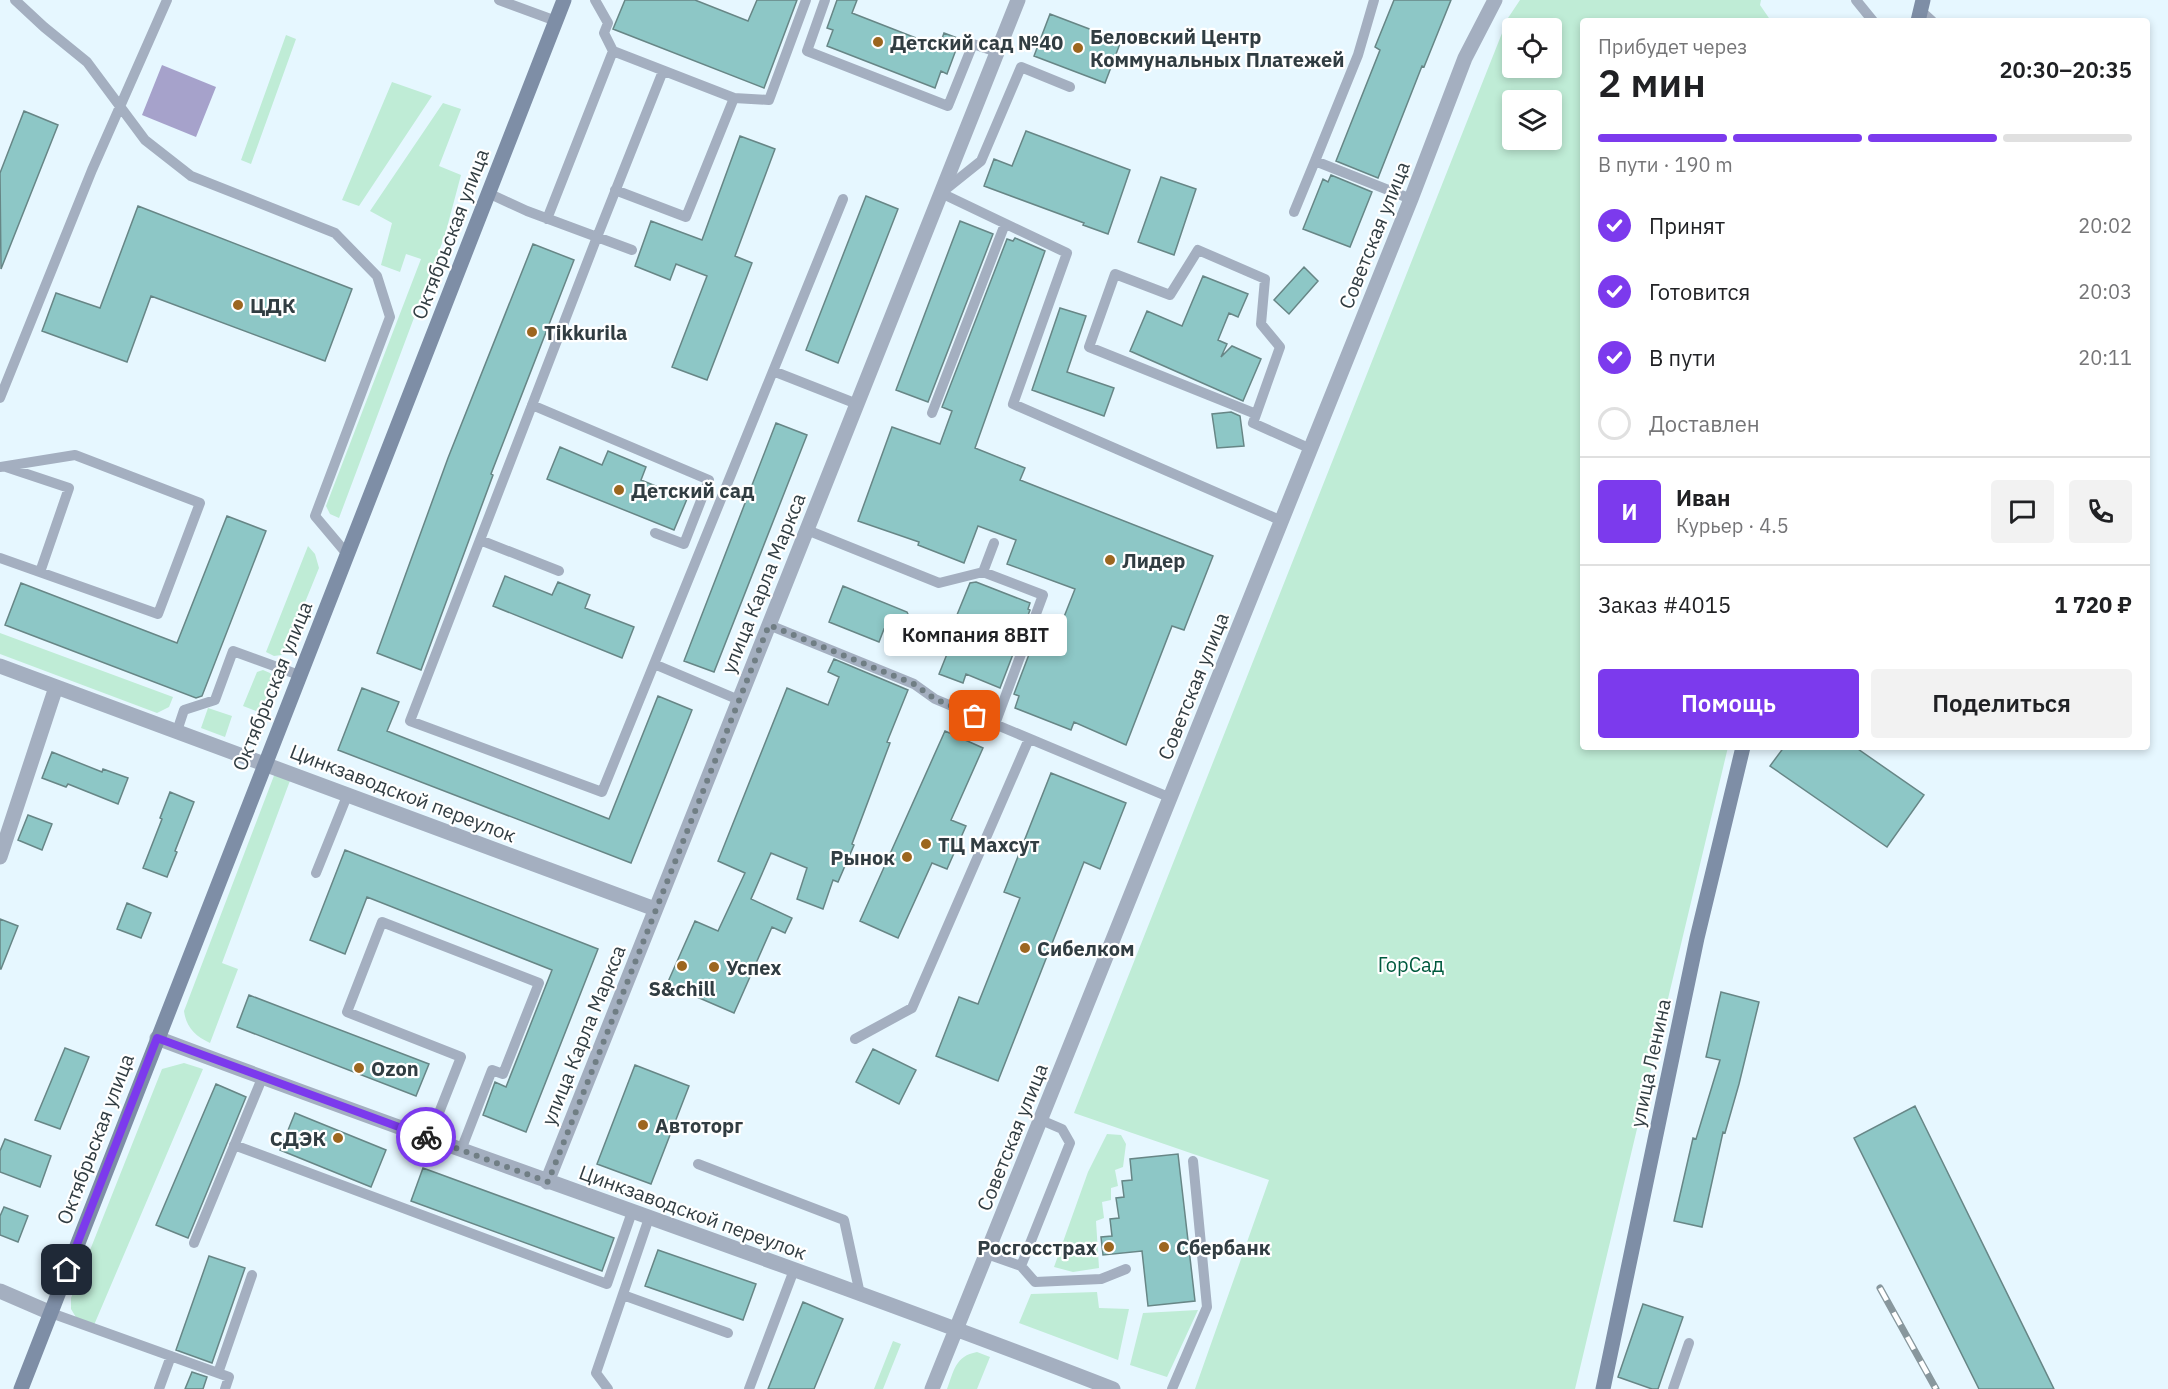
<!DOCTYPE html>
<html lang="ru">
<meta charset="utf-8">
<style>
body{margin:0;font-family:"IBM Plex Sans",sans-serif;background:#f2f2f2;color:#202124;height:100vh;display:flex;flex-direction:column;font-size:22px;white-space:nowrap}
*{box-sizing:border-box;margin:0}
p{font-size:20px;color:#757577}
.icon{flex:none;width:33px;height:33px;fill:none;stroke:currentColor;stroke-width:2;stroke-linecap:round;stroke-linejoin:round}
.map{position:relative;flex:1;overflow:hidden}
.drawer{position:absolute;left:1580px;top:18px;width:570px;height:732px;display:flex;flex-direction:column;background:#fff;border-radius:6px;box-shadow:0 3px 9px #0003}
.drawer>*{flex:none}
.fabs{position:absolute;left:1502px;top:18px;display:grid;gap:12px}
.fabs a{display:grid;place-items:center;width:60px;height:60px;border-radius:6px;background:#fff;box-shadow:0 3px 9px #0003;font-size:30px}
.pin{position:absolute;display:grid;place-items:center;width:51px;height:51px;color:#fff;margin:-26px;border-radius:12px;box-shadow:0 3px 9px #0006}
.courier{position:absolute;display:grid;place-items:center;width:60px;height:60px;margin:-30px;border:4px solid #7c3aed;border-radius:50%;background:#fff;color:#222;box-shadow:0 2px 8px #0007}
.bubble{position:absolute;height:42px;border-radius:6px;background:#fff;box-shadow:0 3px 9px #0003;font-size:20px;font-weight:600;line-height:42px;text-align:center}
.headline em{font-style:normal;font-weight:600}
.headline div{display:flex;flex-direction:column-reverse}
.headline{display:flex;align-items:center;justify-content:space-between;height:102px;padding:0 18px}
h1{font-size:39px;font-weight:600;line-height:45px}
.bar{display:grid;grid-template-columns:repeat(4,1fr);gap:9px 6px;align-content:center;height:72px;padding:0 18px}
.bar i{height:8px;border-radius:4px;background:#e0e0e0}
.bar .current{background:#7c3aed}
.bar p{grid-column:span 4}
.line{display:flex;align-items:center;gap:15px;padding:0 18px;border-top:2px solid #e0e0e0}
.line div{flex:1}
.round{display:grid;place-items:center;flex:none;width:63px;height:63px;border-radius:6px;background:#f2f2f2}
ol{padding:0 18px;list-style:none}
li{display:flex;align-items:center;gap:18px;height:66px}
li p{margin-inline-start:auto}
li .icon{padding:6px;border-radius:50%;background:#7c3aed;color:#fff;stroke-width:4}
li:last-child{color:#757577}
li i{width:33px;height:33px;border:3px solid #e0e0e0;border-radius:50%}
.action{display:flex;gap:12px;margin-top:auto;padding:12px 18px}
.action a{flex:1;height:69px;border-radius:6px;background:#7c3aed;color:#fff;font-size:24px;font-weight:600;line-height:69px;text-align:center}
.action a+a{background:#f2f2f2;color:#202124}
.map>svg:first-child{display:block}
.green{fill:#bfecd6;fill-rule:evenodd}
.water{fill:#a6a2cb}
.building{fill:#8dc7c6;stroke:#678686;stroke-width:1.5}
.lines{fill:none;stroke-linecap:round;stroke-linejoin:round}
.lane{stroke:#a4afc0;stroke-width:10}
.street{stroke:#a4afc0;stroke-width:15}
.secondary{stroke:#7e8ea6;stroke-width:15}
.rail-casing{stroke:#88979d;stroke-width:7}
.rail{stroke:#fff;stroke-width:4.5;stroke-dasharray:14;stroke-linecap:butt}
.done{stroke:#707e84;stroke-width:6;stroke-dasharray:0 10.8}
.route{stroke:#7c3aed;stroke-width:8}
.poi-dot{fill:#9c661f;stroke:#fff;stroke-width:2}
.labels{text-anchor:middle;dominant-baseline:central;stroke-width:4.5;stroke-linejoin:round;paint-order:stroke}
.poi-label{font-size:20px;font-weight:bold;fill:#313d42;stroke:#fff;text-anchor:start}
.street-label{font-size:20px;fill:#313d42;stroke:#fff}
.park-label{font-size:20px;fill:#005a3e;stroke:#fff}
</style>
<div class="map">
<svg width="2168" height="1389" viewBox="0 0 2168 1389">
<rect width="100%" height="100%" fill="#e6f7ff"/>
<path class="green" d="M 1520,0 L 1761,0 L 1760,5 L 1771,21 L 1582,21 L 1582,747 L 1728,747 L 1575,1389 L 1195,1389 L 1269,1180 L 1074,1113 L 1508,18 ZM 1512,28 L 1551,28 L 1551,68 L 1512,68 ZM 1512,100 L 1551,100 L 1551,140 L 1512,140 Z
M 286,35 L 296,39 L 251,164 L 241,160 Z
M 392,82 L 432,96 L 359,206 L 342,200 Z
M 443,103 L 461,109 L 439,166 L 461,175 L 445,235 L 339,518 L 330,514 L 326,506 L 421,259 L 406,254 L 400,272 L 381,265 L 392,223 L 370,211 Z
M 308,546 L 315,554 L 319,568 L 286,649 L 281,655 L 274,656 L 266,652 Z
M 0,633 L 173,697 L 169,707 L 157,713 L 0,654 Z
M 263,670 L 270,673 L 274,680 L 261,713 L 243,706 L 257,672 Z
M 208,708 L 232,716 L 225,737 L 201,728 Z
M 275,773 L 291,778 L 222,963 L 238,969 L 210,1043 C 195,1036 186,1027 184,1011 Z
M 184,1063 L 203,1069 L 94,1325 L 77,1319 L 71,1309 L 71,1298 L 162,1069 Z
M 1107,1134 L 1121,1135 L 1126,1144 L 1123,1167 L 1115,1170 L 1118,1186 L 1111,1188 L 1111,1200 L 1102,1202 L 1104,1218 L 1096,1221 L 1099,1268 L 1073,1272 L 1054,1267 L 1088,1172 Z
M 1097,1292 L 1099,1308 L 1129,1309 L 1118,1360 L 1019,1323 L 1031,1294 Z
M 1198,1310 L 1167,1377 L 1130,1365 L 1143,1313 Z
M 893,1341 L 901,1344 L 883,1389 L 874,1389 Z
M 977,1352 L 990,1357 L 977,1389 L 947,1389 C 954,1371 955,1356 977,1352 Z"/>
<path class="water" d="M 162,65 L 216,87 L 196,137 L 142,115 Z"/>
<path class="building" d="M 625,0 L 695,0 L 748,21 L 757,0 L 797,0 L 764,88 L 613,29 Z
M 837,0 L 857,0 L 852,13 L 939,47 L 944,33 L 960,39 L 947,74 L 941,71 L 935,88 L 827,46 L 833,30 L 827,28 Z
M 1394,0 L 1451,0 L 1424,67 L 1422,66 L 1378,178 L 1336,161 L 1380,50 L 1375,47 Z
M 1050,14 L 1121,41 L 1105,83 L 1034,56 Z
M 24,111 L 58,125 L 1,269 L 0,173 Z
M 1026,131 L 1130,170 L 1108,234 L 1083,225 L 1084,223 L 984,186 L 994,159 L 1012,166 Z
M 740,136 L 775,149 L 735,256 L 752,263 L 707,380 L 672,367 L 707,276 L 676,264 L 670,280 L 635,266 L 651,221 L 702,240 Z
M 1331,175 L 1372,192 L 1350,247 L 1303,229 L 1323,179 L 1328,182 Z
M 1161,177 L 1196,189 L 1174,255 L 1138,242 Z
M 866,196 L 898,209 L 838,363 L 806,350 Z
M 138,206 L 352,289 L 325,361 L 151,296 L 127,362 L 42,331 L 56,293 L 100,308 Z
M 960,221 L 993,234 L 928,402 L 896,390 Z
M 1015,238 L 1045,251 L 975,448 L 1025,468 L 1020,480 L 1213,556 L 1184,630 L 1172,626 L 1126,745 L 1074,722 L 1071,730 L 1015,708 L 1019,696 L 1014,694 L 1044,615 L 1062,622 L 1075,589 L 1007,564 L 1016,540 L 978,526 L 964,563 L 918,545 L 919,542 L 858,521 L 892,427 L 940,444 L 952,411 L 942,407 L 1007,239 L 1013,241 Z
M 533,244 L 574,260 L 491,474 L 493,475 L 421,670 L 377,653 L 448,458 Z
M 1304,267 L 1318,281 L 1289,314 L 1274,300 Z
M 1203,276 L 1248,294 L 1238,317 L 1229,313 L 1218,340 L 1227,344 L 1221,357 L 1232,346 L 1261,359 L 1243,401 L 1130,351 L 1147,311 L 1182,326 Z
M 1060,308 L 1086,316 L 1067,372 L 1114,388 L 1104,416 L 1032,390 Z
M 1231,412 L 1240,416 L 1244,446 L 1217,448 L 1212,414 Z
M 776,423 L 807,435 L 714,672 L 684,661 Z
M 560,447 L 602,465 L 608,451 L 646,467 L 641,480 L 687,499 L 674,530 L 547,479 Z
M 227,516 L 266,531 L 202,696 L 196,698 L 5,625 L 21,583 L 177,643 Z
M 505,576 L 552,595 L 558,582 L 590,595 L 585,608 L 634,627 L 622,658 L 493,606 Z
M 976,582 L 1030,603 L 1028,609 L 1030,610 L 1000,688 L 966,674 L 963,683 L 939,674 L 955,634 L 950,632 L 970,583 Z
M 843,586 L 907,612 L 915,629 L 901,635 L 884,629 L 879,642 L 829,622 Z
M 834,659 L 908,690 L 887,742 L 890,743 L 852,844 L 854,845 L 838,882 L 833,880 L 823,909 L 797,899 L 807,868 L 771,853 L 751,899 L 792,918 L 785,933 L 772,927 L 734,1013 L 667,984 L 695,921 L 718,931 L 745,873 L 718,861 L 787,688 L 828,705 L 839,677 L 828,672 Z
M 362,688 L 399,702 L 387,731 L 609,819 L 658,696 L 692,710 L 631,863 L 338,750 Z
M 945,731 L 983,748 L 951,820 L 966,826 L 947,869 L 932,863 L 898,938 L 860,921 Z
M 1784,747 L 1855,747 L 1924,795 L 1887,847 L 1770,766 Z
M 52,752 L 102,772 L 103,769 L 128,778 L 118,804 L 68,784 L 66,787 L 42,778 Z
M 1051,773 L 1126,803 L 1100,869 L 1084,862 L 998,1081 L 936,1056 L 959,997 L 978,1004 L 1020,898 L 1004,892 Z
M 170,792 L 194,802 L 175,851 L 177,852 L 167,877 L 143,868 L 162,819 L 160,818 Z
M 28,815 L 52,824 L 42,850 L 18,840 Z
M 345,850 L 598,949 L 526,1132 L 483,1115 L 495,1082 L 506,1087 L 552,970 L 367,897 L 345,954 L 310,940 Z
M 127,903 L 151,913 L 141,938 L 117,929 Z
M 0,919 L 18,926 L 1,969 L 0,969 Z
M 1721,992 L 1759,1002 L 1739,1084 L 1725,1133 L 1723,1132 L 1702,1227 L 1674,1221 L 1693,1138 L 1696,1139 L 1720,1060 L 1706,1057 Z
M 249,995 L 429,1064 L 416,1096 L 237,1027 Z
M 65,1048 L 89,1057 L 60,1129 L 35,1120 Z
M 873,1049 L 916,1070 L 899,1104 L 856,1082 Z
M 635,1065 L 689,1086 L 651,1184 L 597,1164 Z
M 216,1084 L 246,1097 L 188,1238 L 156,1225 Z
M 1915,1106 L 2054,1389 L 1979,1389 L 1854,1138 Z
M 295,1113 L 386,1150 L 371,1187 L 280,1150 Z
M 5,1139 L 51,1156 L 40,1187 L 0,1172 L 0,1151 Z
M 1178,1154 L 1195,1301 L 1148,1306 L 1142,1251 L 1103,1255 L 1101,1237 L 1112,1236 L 1110,1219 L 1119,1218 L 1116,1198 L 1124,1197 L 1122,1181 L 1132,1180 L 1130,1159 Z
M 423,1168 L 614,1238 L 602,1271 L 411,1201 Z
M 4,1207 L 28,1216 L 18,1242 L 0,1235 L 0,1216 Z
M 658,1250 L 756,1284 L 743,1320 L 645,1286 Z
M 209,1256 L 245,1268 L 212,1363 L 176,1350 Z
M 803,1302 L 843,1319 L 814,1389 L 768,1389 Z
M 1643,1304 L 1683,1317 L 1658,1389 L 1652,1389 L 1618,1377 Z
M 192,1372 L 207,1377 L 203,1389 L 185,1389 Z"/>
<g class="lines">
<path class="lane" d="M 15,0 L 44,27 L 87,62 L 145,140 L 191,176 L 335,233 L 377,276 L 390,317 L 315,516 L 347,554
M 499,0 L 556,21
M 595,0 L 608,23 L 604,33 L 613,51
M 825,0 L 807,51 L 948,106 L 973,44 L 997,52
M 1374,0 L 1358,55 L 1315,161 L 1411,199
M 1856,0 L 1873,21
M 1921,11 L 1932,21
M 663,71 L 597,237 L 410,721 L 602,792 L 843,199
M 1070,87 L 1021,67 L 981,161 L 941,193 L 1067,253 L 1013,404 L 1282,521
M 615,190 L 686,217 L 734,98 L 769,100 L 806,0
M 488,193 L 527,211 L 632,250
M 1294,212 L 1315,161
M 547,219 L 613,51 L 734,98
M 773,371 L 857,404
M 0,398 L 92,170 L 167,0
M 532,405 L 709,480 L 684,544 L 655,533
M 932,413 L 1005,224
M 1256,414 L 1089,347 L 1115,274 L 1170,295 L 1198,250 L 1265,279 L 1261,324 L 1280,347 L 1253,423 L 1311,449
M 0,467 L 75,455 L 200,503 L 158,614 L 0,558
M 6,467 L 69,488 L 40,572
M 807,530 L 939,583 L 983,572 L 1043,595 L 995,724
M 480,540 L 559,571
M 983,572 L 994,543
M 769,625 L 914,684 L 935,699 L 1171,798
M 654,664 L 739,700
M 177,731 L 184,710 L 215,700 L 233,651 L 299,675
M 316,873 L 347,796
M 855,1039 L 912,1008 L 1029,739
M 429,1138 L 461,1057 L 347,1012 L 382,922 L 539,983 L 503,1074 L 492,1070 L 461,1150
M 234,1145 L 607,1284 L 632,1212
M 698,1164 L 844,1220 L 860,1294
M 194,1243 L 263,1076
M 987,1254 L 1021,1266 L 1070,1143 L 1062,1129 L 1041,1120
M 1021,1266 L 1035,1282 L 1101,1279 L 1126,1269
M 623,1295 L 728,1333
M 51,1313 L 229,1377 L 225,1389
M 218,1373 L 252,1275
M 159,1389 L 171,1356
M 608,1389 L 596,1373 L 649,1218
M 749,1389 L 794,1270
M 1172,1389 L 1207,1307 L 1193,1161
M 1673,1389 L 1689,1343"/>
<path class="street" d="M 0,666 L 655,909
M 0,857 L 56,687
M 157,1038 C 475,1158 797,1266 1113,1389
M 547,1182 L 1018,0
M 0,1291 L 51,1313
M 932,1389 L 1411,199 L 1465,58 L 1495,0"/>
<path class="secondary" d="M 1918,21 L 1923,0
M 21,1389 L 564,0
M 1603,1389 L 1697,938 L 1743,747"/>
<defs>
<path id="rail" d="M 1880,1288 L 1936,1389"/>
</defs>
<use href="#rail" class="rail-casing"/>
<use href="#rail" class="rail"/>
</g>
<g class="lines">
<path class="done" d="M 426,1137 L 548,1182 L 769,625 L 914,684 L 935,699 L 975,716"/>
<path class="route" d="M 67,1270 L 157,1038 L 426,1137"/>
</g>
<g class="poi-dot">
<circle cx="878" cy="42" r="6"/>
<circle cx="1078" cy="48" r="6"/>
<circle cx="238" cy="305" r="6"/>
<circle cx="532" cy="332" r="6"/>
<circle cx="619" cy="490" r="6"/>
<circle cx="1110" cy="560" r="6"/>
<circle cx="926" cy="844" r="6"/>
<circle cx="907" cy="857" r="6"/>
<circle cx="1025" cy="948" r="6"/>
<circle cx="682" cy="966" r="6"/>
<circle cx="714" cy="967" r="6"/>
<circle cx="359" cy="1068" r="6"/>
<circle cx="643" cy="1125" r="6"/>
<circle cx="338" cy="1138" r="6"/>
<circle cx="1109" cy="1247" r="6"/>
<circle cx="1164" cy="1247" r="6"/>
</g>
<g class="labels">
<g class="poi-label">
<text x="1090" y="36">Беловский Центр<tspan x="1090" dy="23">Коммунальных Платежей</tspan></text>
<text x="890" y="42">Детский сад №40</text>
<text x="250" y="305">ЦДК</text>
<text x="544" y="332">Tikkurila</text>
<text x="631" y="490">Детский сад</text>
<text x="1122" y="560">Лидер</text>
<text x="938" y="844">ТЦ Махсут</text>
<text x="895" y="857" text-anchor="end">Рынок</text>
<text x="1037" y="948">Сибелком</text>
<text x="726" y="967">Успех</text>
<text x="682" y="988" text-anchor="middle">S&amp;chill</text>
<text x="371" y="1068">Ozon</text>
<text x="655" y="1125">Автоторг</text>
<text x="326" y="1138" text-anchor="end">СДЭК</text>
<text x="1097" y="1247" text-anchor="end">Росгосстрах</text>
<text x="1176" y="1247">Сбербанк</text>
</g>
<g class="street-label">
<text transform="translate(450 234) rotate(-69)">Октябрьская улица</text>
<text transform="translate(1374 235) rotate(-68)">Советская улица</text>
<text transform="translate(763 583) rotate(-68)">улица Карла Маркса</text>
<text transform="translate(272 686) rotate(-68)">Октябрьская улица</text>
<text transform="translate(1193 686) rotate(-68)">Советская улица</text>
<text transform="translate(403 793) rotate(21)">Цинкзаводской переулок</text>
<text transform="translate(583 1035) rotate(-68)">улица Карла Маркса</text>
<text transform="translate(1650 1063) rotate(-78)">улица Ленина</text>
<text transform="translate(1012 1137) rotate(-68)">Советская улица</text>
<text transform="translate(95 1139) rotate(-69)">Октябрьская улица</text>
<text transform="translate(693 1212) rotate(20)">Цинкзаводской переулок</text>
</g>
<g class="park-label">
<text x="1411" y="964">ГорСад</text>
</g>
</g>
</svg>
<div class="fabs">
<a><svg class="icon" aria-label="locate" viewBox="0 0 24 24"><circle cx="12" cy="12" r="6"/><path d="M12 2v4M12 18v4M2 12h4M18 12h4"/></svg></a>
<a><svg class="icon" aria-label="layers" viewBox="0 0 24 24"><path d="M12 4l9 5-9 5-9-5zM3 14l9 5 9-5"/></svg></a>
</div>
<div class="pin" style="left:975px;top:716px;background:#ea580c"><svg class="icon" aria-label="bag" viewBox="0 0 24 24"><path d="M5 8h14l-1 12H6zM9 8a3 3 0 0 1 6 0"/></svg></div>
<div class="pin" style="left:67px;top:1270px;background:#1f2937"><svg class="icon" aria-label="home" viewBox="0 0 24 24"><path d="M3 11l9-7 9 7M6 9v11h12V9"/></svg></div>
<div class="courier" style="left:426px;top:1137px"><svg class="icon" aria-label="bike" viewBox="0 0 24 24"><circle cx="6" cy="16" r="4"/><circle cx="18" cy="16" r="4"/><path d="M6 16l4-8h5l3 8M10 8l3 8H6M13 5h3"/></svg></div>
<div class="bubble" style="left:884px;top:614px;width:183px">Компания 8BIT</div>
<section class="drawer">
<div class="headline"><div><h1>2 мин</h1><p>Прибудет через</p></div><em>20:30–20:35</em></div>
<div class="bar"><i class="current"></i><i class="current"></i><i class="current"></i><i></i><p>В пути · 190 m</p></div>
<ol>
<li><svg class="icon" aria-label="check" viewBox="0 0 24 24"><path d="M5 12l5 5 9-10"/></svg>Принят<p>20:02</p></li>
<li><svg class="icon" aria-label="check" viewBox="0 0 24 24"><path d="M5 12l5 5 9-10"/></svg>Готовится<p>20:03</p></li>
<li><svg class="icon" aria-label="check" viewBox="0 0 24 24"><path d="M5 12l5 5 9-10"/></svg>В пути<p>20:11</p></li>
<li><i></i>Доставлен</li>
</ol>
<div class="line" style="height:108px"><b class="round" style="background:#7c3aed;color:#fff">И</b><div><b>Иван</b><p>Курьер · 4.5</p></div><a class="round"><svg class="icon" aria-label="chat" viewBox="0 0 24 24"><path d="M4 5h16v11H9l-5 4z"/></svg></a><a class="round"><svg class="icon" aria-label="phone" viewBox="0 0 24 24"><path d="M5 4h4l2 5-3 2q2 4 5 5l2-3 5 2v4C11 20 4 13 5 4z"/></svg></a></div>
<div class="line" style="height:78px"><div>Заказ #4015</div><b>1 720 ₽</b></div>
<div class="action"><a>Помощь</a><a>Поделиться</a></div>
</section>
</div>
